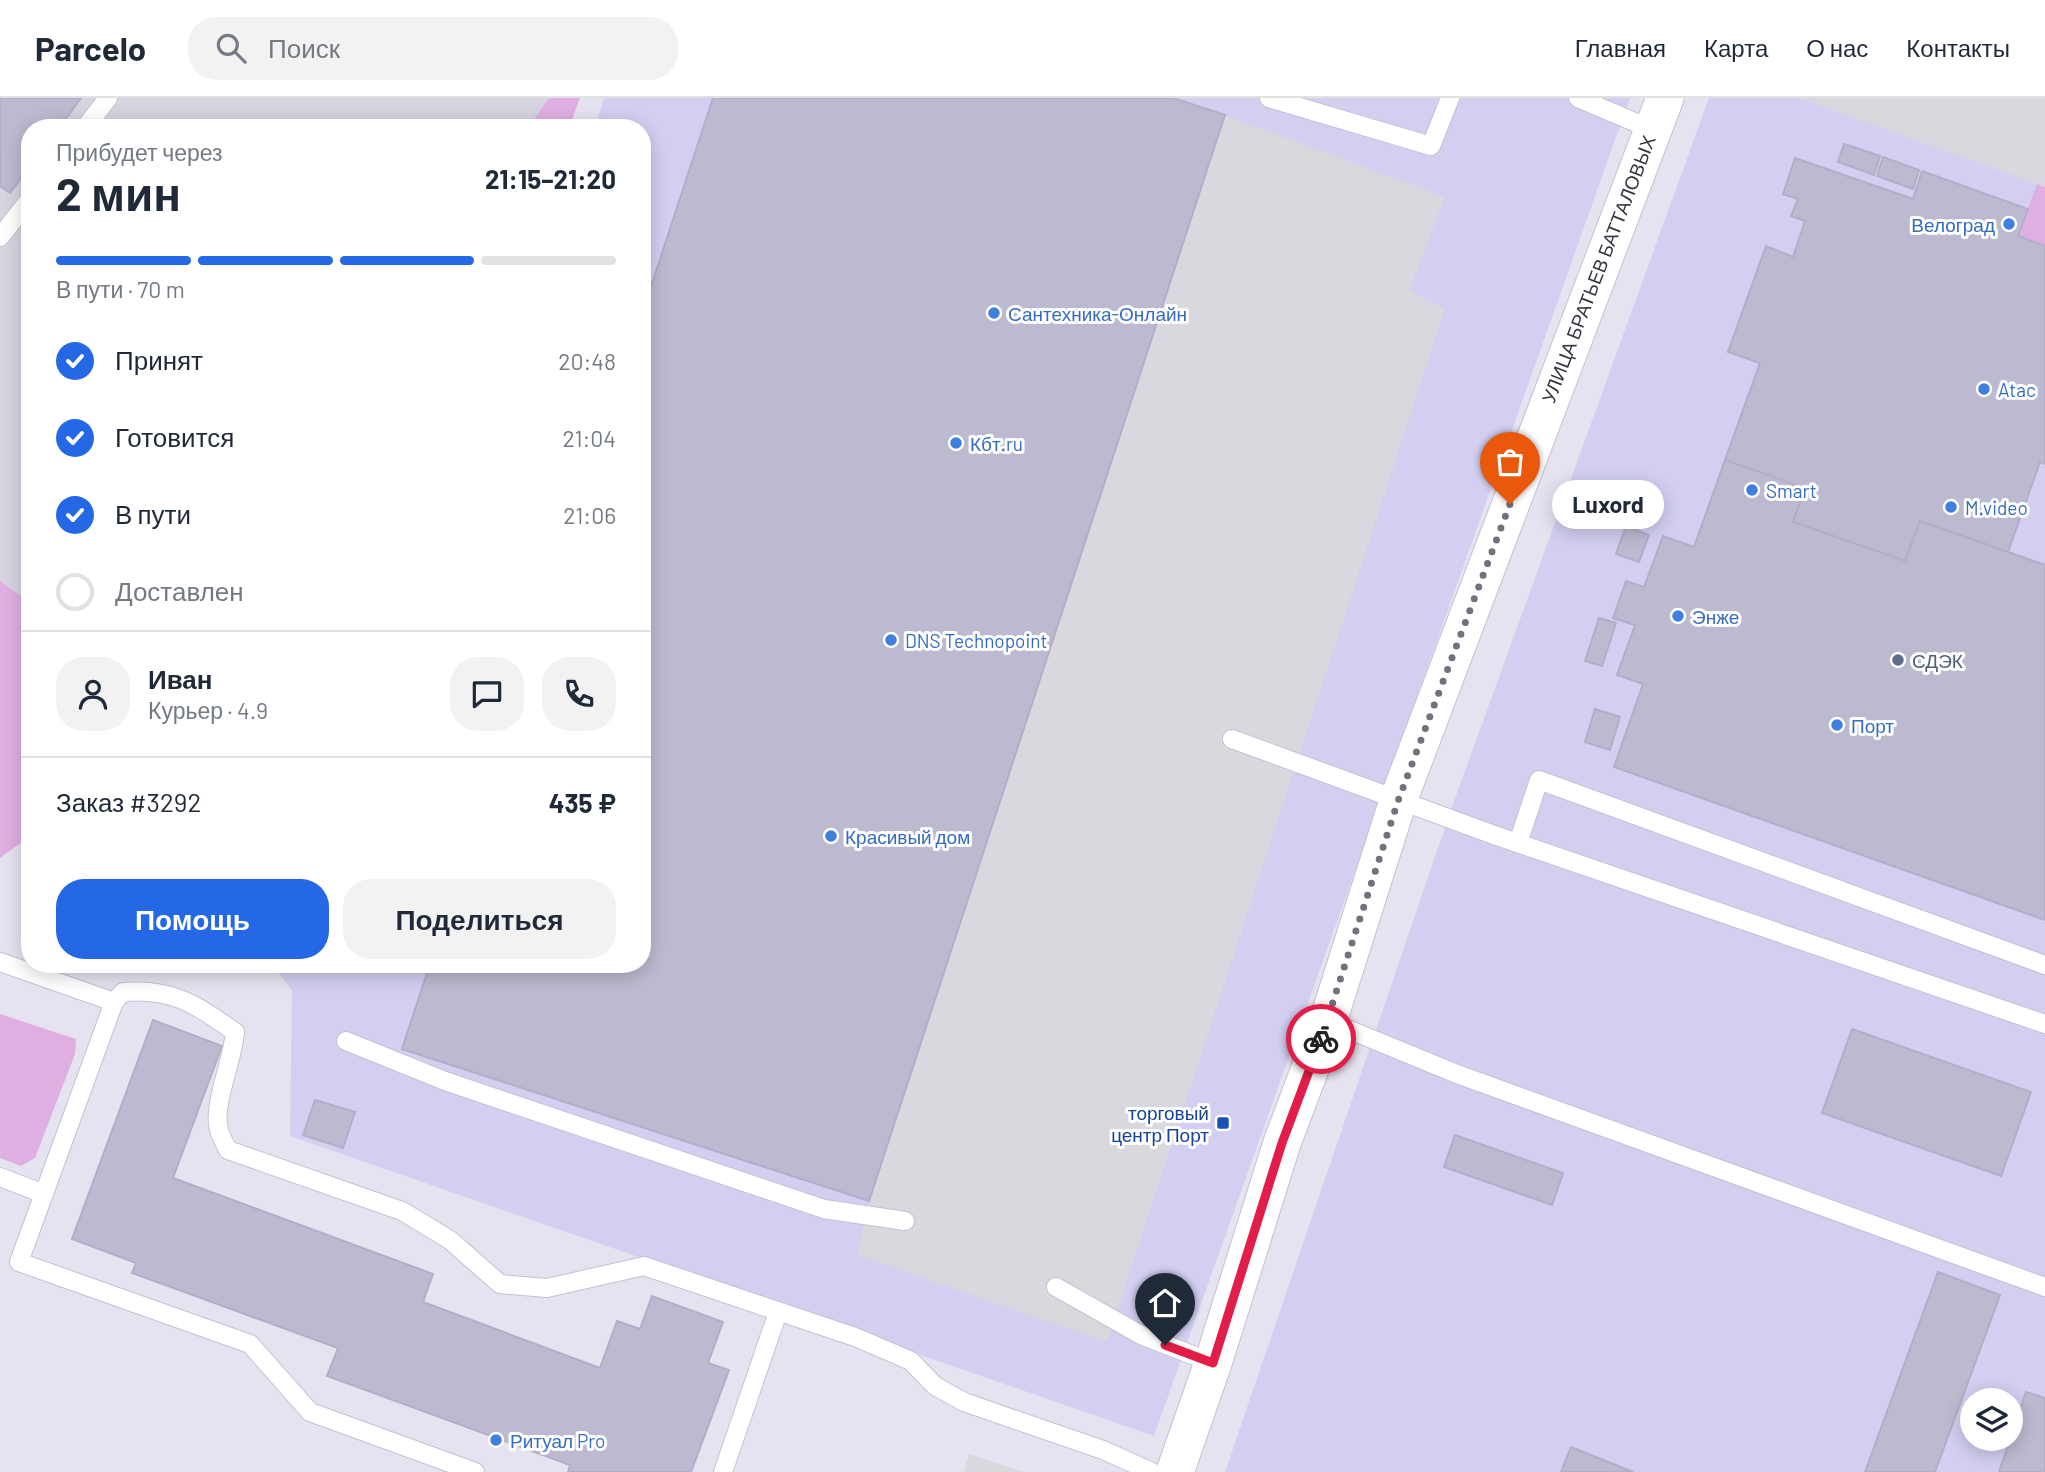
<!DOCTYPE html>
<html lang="ru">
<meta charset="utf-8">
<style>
body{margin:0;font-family:Barlow,sans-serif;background:#f2f2f3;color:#1f2937;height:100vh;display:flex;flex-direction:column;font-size:26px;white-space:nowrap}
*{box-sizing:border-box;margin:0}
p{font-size:23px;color:#747a83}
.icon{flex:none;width:38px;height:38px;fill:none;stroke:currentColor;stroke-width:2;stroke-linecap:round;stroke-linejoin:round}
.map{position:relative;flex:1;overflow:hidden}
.sheet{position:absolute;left:21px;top:21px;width:630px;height:854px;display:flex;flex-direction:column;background:#fff;border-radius:28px;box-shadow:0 4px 18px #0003}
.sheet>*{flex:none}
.controls{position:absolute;left:1960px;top:1290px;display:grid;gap:14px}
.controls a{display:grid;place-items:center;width:63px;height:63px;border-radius:50%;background:#fff;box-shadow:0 4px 18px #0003;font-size:35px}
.pin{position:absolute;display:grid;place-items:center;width:60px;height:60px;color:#fff;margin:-72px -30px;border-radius:50% 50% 50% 0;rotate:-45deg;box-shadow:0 0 7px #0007}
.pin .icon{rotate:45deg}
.courier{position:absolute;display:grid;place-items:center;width:70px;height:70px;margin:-35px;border:5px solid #e11d48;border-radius:50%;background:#fff;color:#222;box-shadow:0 2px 9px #0007}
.bubble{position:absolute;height:49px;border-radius:24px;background:#fff;box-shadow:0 4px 18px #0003;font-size:23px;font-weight:700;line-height:49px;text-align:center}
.overview em{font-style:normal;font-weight:700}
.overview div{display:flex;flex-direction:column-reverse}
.overview{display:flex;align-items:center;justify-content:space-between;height:119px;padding:0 35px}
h1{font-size:46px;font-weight:700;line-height:52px}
.bar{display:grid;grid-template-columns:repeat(4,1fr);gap:10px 7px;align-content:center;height:84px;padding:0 35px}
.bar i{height:9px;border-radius:5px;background:#e0e1e3}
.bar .active{background:#2468e6}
.bar p{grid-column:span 4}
.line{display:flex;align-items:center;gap:18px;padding:0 35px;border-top:2px solid #e0e1e3}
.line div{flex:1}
.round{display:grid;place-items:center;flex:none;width:74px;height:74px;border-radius:28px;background:#f2f2f3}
ol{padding:0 35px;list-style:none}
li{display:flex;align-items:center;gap:21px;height:77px}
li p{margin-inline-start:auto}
li .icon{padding:7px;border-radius:50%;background:#2468e6;color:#fff;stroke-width:4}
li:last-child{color:#747a83}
li i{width:38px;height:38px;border:4px solid #e0e1e3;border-radius:50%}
.button{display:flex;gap:14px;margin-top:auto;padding:14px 35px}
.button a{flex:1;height:80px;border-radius:28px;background:#2468e6;color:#fff;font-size:28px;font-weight:700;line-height:80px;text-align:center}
.button a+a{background:#f2f2f3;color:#1f2937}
header{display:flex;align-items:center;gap:42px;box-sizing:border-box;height:98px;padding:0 35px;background:#fff;border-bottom:2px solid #e0e1e3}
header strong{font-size:33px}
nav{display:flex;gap:38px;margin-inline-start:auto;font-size:24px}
.search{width:490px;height:63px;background:#f2f2f3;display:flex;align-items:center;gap:18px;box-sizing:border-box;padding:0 24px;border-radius:28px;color:#747a83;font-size:26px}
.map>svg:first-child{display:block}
.commercial{fill:#d2cff1;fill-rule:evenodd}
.industrial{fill:#d6d5df}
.green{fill:#dfafe1}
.parking{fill:#d9d8de}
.building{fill:#bcbad0;stroke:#b1aeca;stroke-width:2}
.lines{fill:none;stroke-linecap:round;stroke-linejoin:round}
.service-casing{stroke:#c4c1d5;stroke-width:20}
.minor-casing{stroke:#c4c1d5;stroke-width:39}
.service{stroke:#fff;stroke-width:18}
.minor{stroke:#fff;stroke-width:37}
.done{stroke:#73717e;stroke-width:7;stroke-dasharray:0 12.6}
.route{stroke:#e11d48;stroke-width:9}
.shop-dot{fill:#3f7fe0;stroke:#fff;stroke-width:2.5}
.service-dot{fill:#5c6f8a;stroke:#fff;stroke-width:2.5}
.transit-dot{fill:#1a4fb4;stroke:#fff;stroke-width:2.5}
.labels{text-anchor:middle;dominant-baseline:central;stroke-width:6;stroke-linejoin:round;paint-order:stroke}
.shop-label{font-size:19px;fill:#366cbe;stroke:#fff;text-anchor:start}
.street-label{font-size:19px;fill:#353441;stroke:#fff}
.service-label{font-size:19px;fill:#4e5e75;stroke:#fff;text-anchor:start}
.transit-label{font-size:19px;fill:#164399;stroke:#fff;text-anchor:end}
</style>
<header>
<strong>Parcelo</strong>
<div class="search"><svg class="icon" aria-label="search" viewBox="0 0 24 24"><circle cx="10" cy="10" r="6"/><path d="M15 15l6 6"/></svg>Поиск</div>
<nav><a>Главная</a><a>Карта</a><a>О нас</a><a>Контакты</a></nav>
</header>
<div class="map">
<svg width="2045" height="1374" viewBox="0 0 2045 1374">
<rect width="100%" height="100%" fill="#e6e3f0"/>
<path class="commercial" d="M 604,0 L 1630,0 L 1154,1338 L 290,1038 L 292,892 L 271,866 L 642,866 L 642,30 L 595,30 Z
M 1709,0 L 2045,0 L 2045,1374 L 1225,1374 L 1453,706 ZM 1972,1302 L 2011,1302 L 2011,1340 L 1972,1340 Z"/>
<path class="industrial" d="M 0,0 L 563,0 L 541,30 L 30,30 L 30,519 L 0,496 Z"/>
<path class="green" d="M 549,0 L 580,0 L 569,30 L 528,30 Z
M 2037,86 L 2045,89 L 2045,148 L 2018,138 Z
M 0,483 L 30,505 L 30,738 L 0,760 Z
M 0,916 L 76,941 L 75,956 L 35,1060 L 21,1068 L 0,1060 Z"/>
<path class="parking" d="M 1799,0 L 2045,0 L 2045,89 L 2037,86 Z
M 1225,17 L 1445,99 L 1409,193 L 1445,211 L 1107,1244 L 857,1157 L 869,1103 Z
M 969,1356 L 1024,1374 L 964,1374 Z"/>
<path class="building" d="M 0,0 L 81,0 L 59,30 L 30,30 L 30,69 L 10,95 L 0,88 Z
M 713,0 L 1173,0 L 1225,17 L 869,1103 L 402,951 L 430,866 L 642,866 L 642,216 Z
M 1844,46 L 1880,58 L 1874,77 L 1838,64 Z
M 1883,59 L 1919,72 L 1913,91 L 1877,78 Z
M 1795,60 L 1913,101 L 1922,73 L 2028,111 L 2018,138 L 2045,148 L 2045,366 L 2040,364 L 2008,454 L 1920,423 L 1905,463 L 1793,424 L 1805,390 L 1725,362 L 1760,265 L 1728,254 L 1766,148 L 1793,159 L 1805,123 L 1791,118 L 1798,101 L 1783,96 Z
M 1725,362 L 1805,390 L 1793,424 L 1905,463 L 1920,423 L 2045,467 L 2045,822 L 1614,669 L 1643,586 L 1617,577 L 1635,527 L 1613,520 L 1626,483 L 1644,489 L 1663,438 L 1694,449 Z
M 1626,428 L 1649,437 L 1639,464 L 1616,456 Z
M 1599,520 L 1616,525 L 1602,568 L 1585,563 Z
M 1595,611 L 1620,619 L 1610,652 L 1585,644 Z
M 153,922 L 222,948 L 173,1080 L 433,1176 L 423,1204 L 600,1270 L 617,1223 L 640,1231 L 652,1198 L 723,1224 L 708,1265 L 729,1272 L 691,1374 L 568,1374 L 570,1367 L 327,1278 L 338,1250 L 132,1175 L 136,1165 L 72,1141 Z
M 1852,931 L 2031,994 L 2001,1078 L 1822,1015 Z
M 315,1002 L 355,1014 L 343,1050 L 303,1037 Z
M 1455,1037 L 1563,1075 L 1552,1107 L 1444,1069 Z
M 1938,1174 L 2000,1197 L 1935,1374 L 1865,1374 Z
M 2026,1294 L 2045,1300 L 2045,1374 L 1999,1374 Z
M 1571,1349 L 1633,1374 L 1561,1374 Z"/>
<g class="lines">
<defs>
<path id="service" d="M 1269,0 L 1431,48 L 1450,0
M 1578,0 L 1651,31
M 85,30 L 108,0
M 0,139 L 30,101
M 1232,641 L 1497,738 L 2045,926
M 1518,745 L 1539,682 L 2045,867
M 0,864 L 114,904
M 1328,923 L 1457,976 L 2045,1189
M 346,943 L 445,983 L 824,1111 L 905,1123
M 0,1079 L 44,1096
M 1056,1189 L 1141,1237 L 1213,1265
M 475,1374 L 310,1314 L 250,1246 L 19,1164 L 114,904 L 123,894 C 174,890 196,907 235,934 C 233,962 212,1008 219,1032 C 221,1039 225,1046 228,1052 L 402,1113 L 450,1142 L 500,1186 L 547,1190 L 644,1168 L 855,1239 L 911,1263 L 935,1288 L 964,1304 L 1103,1352 L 1152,1374
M 723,1374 L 778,1214"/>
<path id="minor" d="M 1175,1374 L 1213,1265 L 1282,1045 L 1328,923 L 1398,703 L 1665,0"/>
</defs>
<use href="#service" class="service-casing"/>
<use href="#minor" class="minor-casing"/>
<use href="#service" class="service"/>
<use href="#minor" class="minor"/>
</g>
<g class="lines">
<path class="done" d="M 1321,941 L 1398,703 L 1510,406"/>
<path class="route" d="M 1165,1247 L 1213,1265 L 1282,1045 L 1321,941"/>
</g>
<g class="shop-dot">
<circle cx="2009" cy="126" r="7"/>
<circle cx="994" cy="215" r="7"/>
<circle cx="1984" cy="291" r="7"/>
<circle cx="956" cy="345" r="7"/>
<circle cx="1752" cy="392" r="7"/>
<circle cx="1951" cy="409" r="7"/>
<circle cx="1678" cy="518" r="7"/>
<circle cx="891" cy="542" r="7"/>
<circle cx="1837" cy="627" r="7"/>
<circle cx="831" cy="738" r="7"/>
<circle cx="496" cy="1342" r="7"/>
</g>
<circle class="service-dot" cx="1898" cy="562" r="7"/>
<rect class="transit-dot" x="1216" y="1018" width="14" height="14" rx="3.5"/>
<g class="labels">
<g class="shop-label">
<text x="1995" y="126" text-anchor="end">Велоград</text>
<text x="1008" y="215">Сантехника-Онлайн</text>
<text x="1998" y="291">Atac</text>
<text x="970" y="345">Кбт.ru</text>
<text x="1766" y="392">Smart</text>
<text x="1965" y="409">M.video</text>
<text x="1692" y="518">Энже</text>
<text x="905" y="542">DNS Technopoint</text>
<text x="1851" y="627">Порт</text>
<text x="845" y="738">Красивый дом</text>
<text x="510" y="1342">Ритуал Pro</text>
</g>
<g class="street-label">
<text transform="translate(1598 171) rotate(-69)">УЛИЦА БРАТЬЕВ БАТТАЛОВЫХ</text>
</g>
<g class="service-label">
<text x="1912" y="562">СДЭК</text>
</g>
<g class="transit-label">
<text x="1209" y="1014">торговый<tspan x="1209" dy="22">центр Порт</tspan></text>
</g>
</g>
</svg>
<div class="controls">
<a><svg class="icon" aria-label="layers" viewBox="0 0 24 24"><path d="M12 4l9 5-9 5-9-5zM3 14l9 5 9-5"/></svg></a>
</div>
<div class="pin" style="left:1510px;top:406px;background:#ea580c"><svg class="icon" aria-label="bag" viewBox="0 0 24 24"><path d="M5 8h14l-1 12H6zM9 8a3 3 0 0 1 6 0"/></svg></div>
<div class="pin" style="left:1165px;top:1247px;background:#1f2937"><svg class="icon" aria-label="home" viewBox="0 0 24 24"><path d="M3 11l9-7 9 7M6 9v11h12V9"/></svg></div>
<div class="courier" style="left:1321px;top:941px"><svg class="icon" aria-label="bike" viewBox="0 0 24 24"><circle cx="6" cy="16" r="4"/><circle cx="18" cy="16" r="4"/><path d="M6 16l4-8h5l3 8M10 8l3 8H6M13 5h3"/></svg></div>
<div class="bubble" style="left:1552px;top:382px;width:112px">Luxord</div>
<section class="sheet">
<div class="overview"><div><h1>2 мин</h1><p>Прибудет через</p></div><em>21:15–21:20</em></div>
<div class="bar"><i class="active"></i><i class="active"></i><i class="active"></i><i></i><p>В пути · 70 m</p></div>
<ol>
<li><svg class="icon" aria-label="check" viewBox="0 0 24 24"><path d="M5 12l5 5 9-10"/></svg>Принят<p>20:48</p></li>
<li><svg class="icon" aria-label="check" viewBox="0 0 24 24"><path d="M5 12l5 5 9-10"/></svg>Готовится<p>21:04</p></li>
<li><svg class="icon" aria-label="check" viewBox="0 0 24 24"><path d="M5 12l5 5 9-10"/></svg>В пути<p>21:06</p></li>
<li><i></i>Доставлен</li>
</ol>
<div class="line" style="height:126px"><a class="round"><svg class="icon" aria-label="person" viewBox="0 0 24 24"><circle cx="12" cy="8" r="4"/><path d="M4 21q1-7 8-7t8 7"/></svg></a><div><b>Иван</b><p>Курьер · 4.9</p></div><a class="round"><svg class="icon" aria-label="chat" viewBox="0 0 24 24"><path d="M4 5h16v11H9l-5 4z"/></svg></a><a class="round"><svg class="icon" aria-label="phone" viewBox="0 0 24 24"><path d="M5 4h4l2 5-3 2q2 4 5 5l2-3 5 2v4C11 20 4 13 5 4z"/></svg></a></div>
<div class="line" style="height:91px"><div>Заказ #3292</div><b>435 ₽</b></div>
<div class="button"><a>Помощь</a><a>Поделиться</a></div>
</section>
</div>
